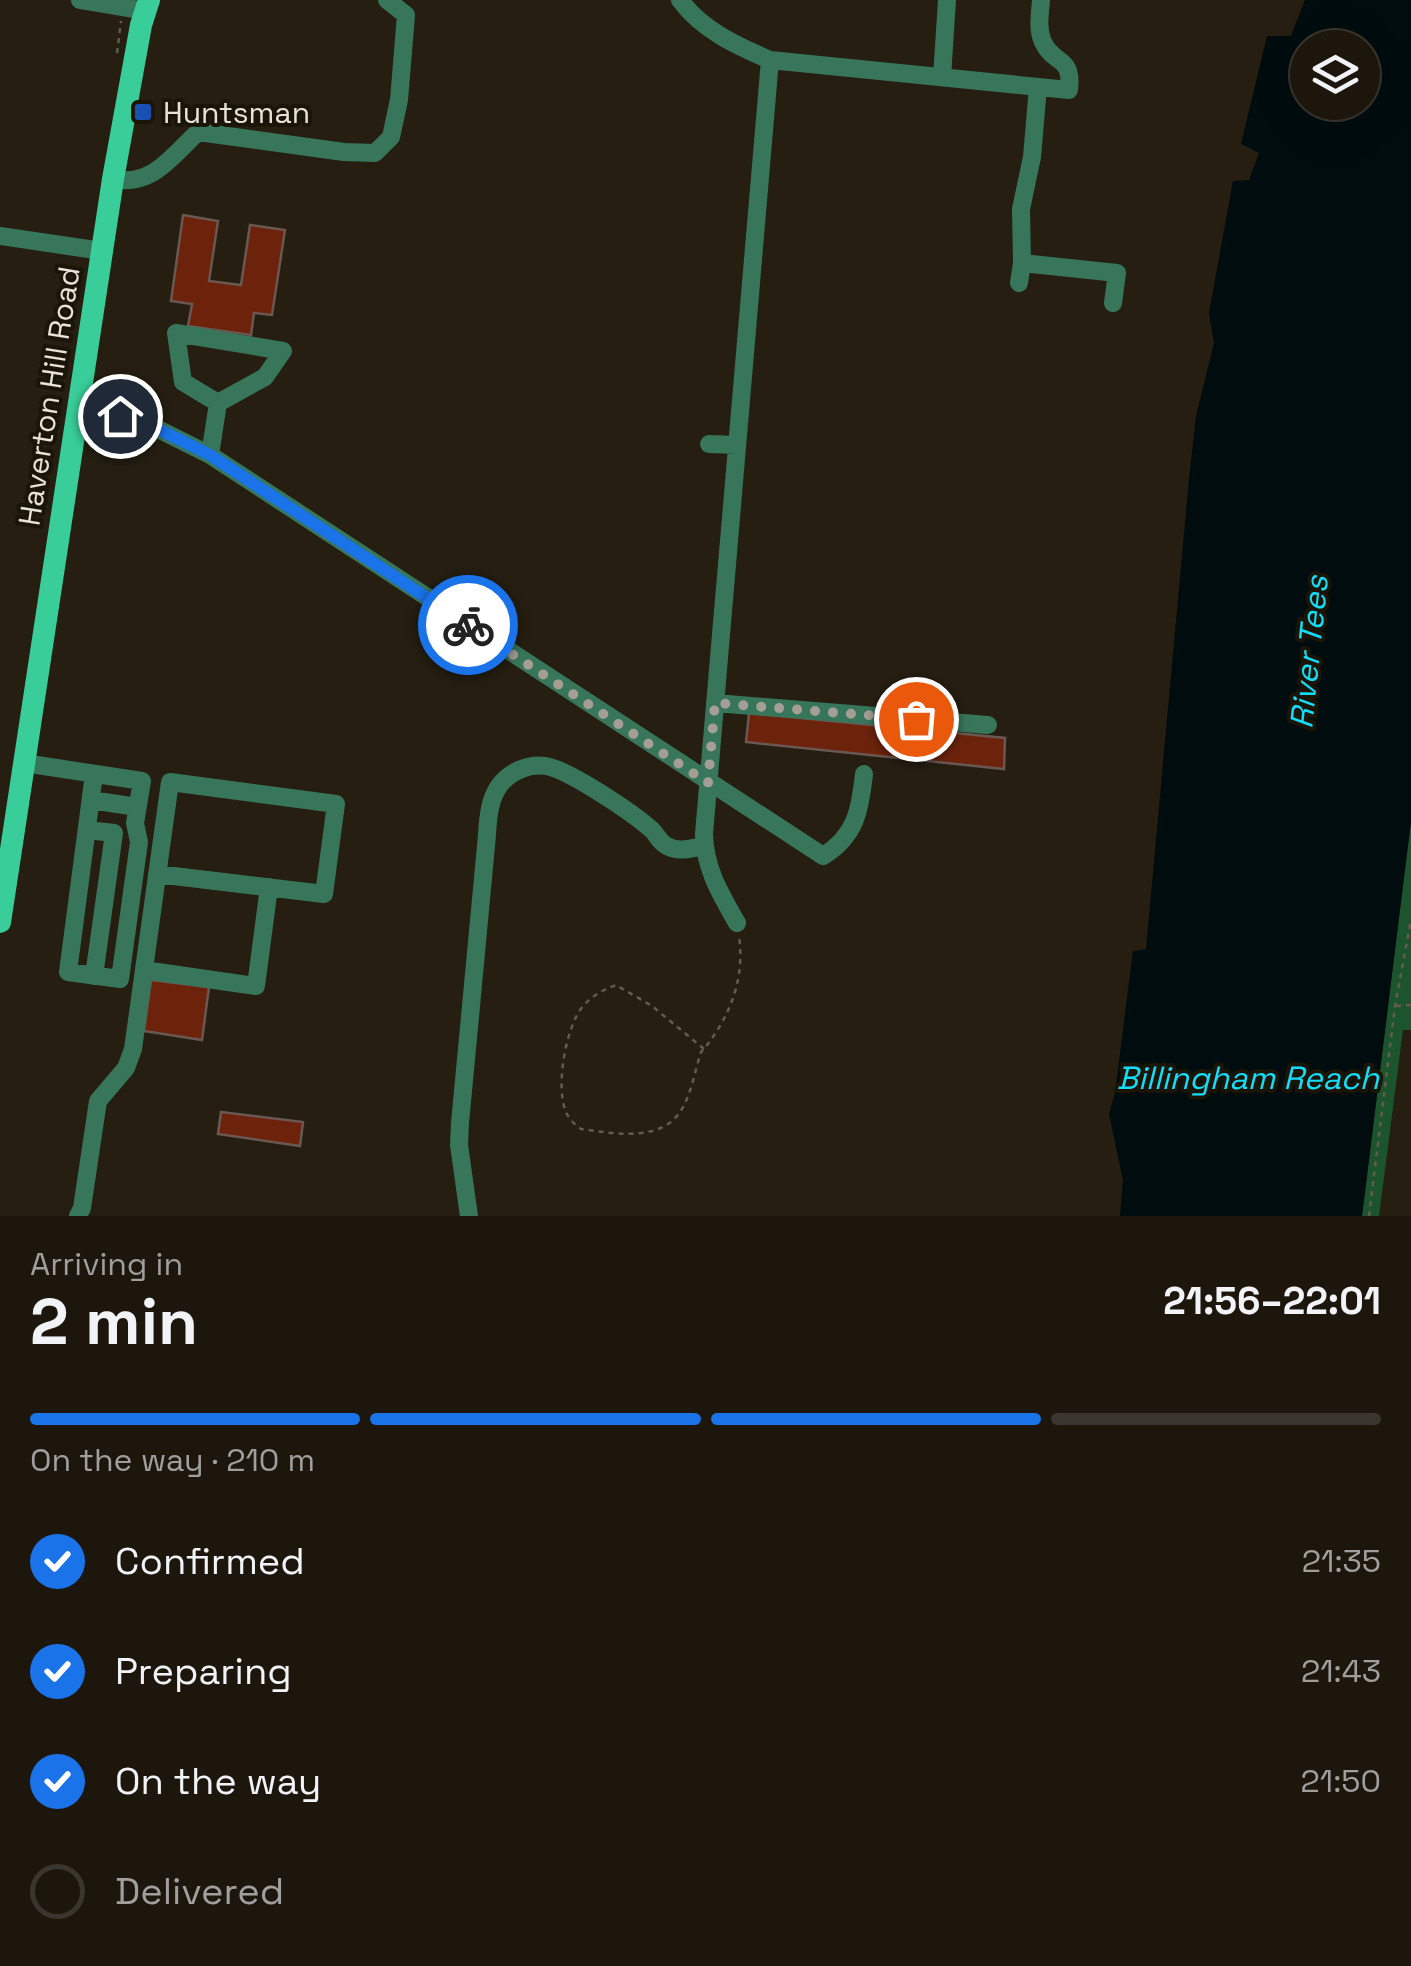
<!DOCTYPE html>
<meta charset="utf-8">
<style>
body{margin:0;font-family:"Space Grotesk",sans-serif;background:#29231b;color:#f1f3f6;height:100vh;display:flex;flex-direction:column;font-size:38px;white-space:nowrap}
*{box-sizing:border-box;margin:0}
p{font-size:32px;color:#a09f9d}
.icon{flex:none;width:55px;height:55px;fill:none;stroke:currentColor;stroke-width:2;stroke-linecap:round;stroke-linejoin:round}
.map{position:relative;height:1216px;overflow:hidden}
.side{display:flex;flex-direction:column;background:#1c160d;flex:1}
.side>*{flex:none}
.controls{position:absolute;left:1290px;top:30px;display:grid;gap:20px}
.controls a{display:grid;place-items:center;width:90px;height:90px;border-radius:50%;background:#1c160d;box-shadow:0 10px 40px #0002,0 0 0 2px #3a352e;font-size:50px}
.pin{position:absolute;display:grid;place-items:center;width:85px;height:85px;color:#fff;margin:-42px;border:5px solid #fff;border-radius:50%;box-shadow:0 2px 10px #0007}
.courier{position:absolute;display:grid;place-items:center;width:100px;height:100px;margin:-50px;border:8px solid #1a73e8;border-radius:50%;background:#fff;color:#222;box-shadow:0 2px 12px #0007}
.overview em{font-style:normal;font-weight:700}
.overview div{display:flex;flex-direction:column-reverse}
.overview{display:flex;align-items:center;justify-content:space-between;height:170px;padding:0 30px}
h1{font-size:65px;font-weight:700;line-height:75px}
.bar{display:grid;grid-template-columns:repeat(4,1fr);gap:15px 10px;align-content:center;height:120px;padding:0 30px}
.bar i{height:12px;border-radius:8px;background:#3a352e}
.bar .on{background:#1a73e8}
.bar p{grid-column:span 4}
ol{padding:0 30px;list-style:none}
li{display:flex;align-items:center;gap:30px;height:110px}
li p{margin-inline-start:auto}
li .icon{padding:10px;border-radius:50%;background:#1a73e8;color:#fff;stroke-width:4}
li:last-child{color:#a09f9d}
li i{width:55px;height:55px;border:5px solid #3a352e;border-radius:50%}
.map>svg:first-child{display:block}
.green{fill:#1c542d}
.water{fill:#010c0f;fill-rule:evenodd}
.building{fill:#6d230b;stroke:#6a5752;stroke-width:2.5}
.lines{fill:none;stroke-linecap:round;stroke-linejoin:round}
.path{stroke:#625c50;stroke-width:2.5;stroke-dasharray:5 5;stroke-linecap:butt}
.minor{stroke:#38765c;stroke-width:18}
.major{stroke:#39ce99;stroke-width:22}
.done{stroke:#a49e94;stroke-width:10;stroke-dasharray:0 18}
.route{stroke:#1a73e8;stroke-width:12}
.transit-dot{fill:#1a4fb4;stroke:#1b1508;stroke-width:4}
.labels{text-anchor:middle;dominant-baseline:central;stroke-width:8;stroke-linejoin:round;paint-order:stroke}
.poi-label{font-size:30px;fill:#e8e3da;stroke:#1b1508;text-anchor:start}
.street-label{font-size:30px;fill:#e8e3da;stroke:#1b1508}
.water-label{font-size:32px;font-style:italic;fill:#15dcf9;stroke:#1b1508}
</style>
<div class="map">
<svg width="1411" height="1216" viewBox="0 0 1411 1216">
<rect width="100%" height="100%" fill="#251e11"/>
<path class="green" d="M 1411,821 L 1411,1030 L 1403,1030 L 1379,1216 L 1362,1216 Z"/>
<path class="water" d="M 1305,0 L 1411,0 L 1411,821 L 1362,1216 L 1120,1216 L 1123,1180 L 1109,1114 L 1115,1093 L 1133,951 L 1146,949 L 1189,479 L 1196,416 L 1214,343 L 1209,313 L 1233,181 L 1249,180 L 1259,153 L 1241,144 L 1267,36 L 1291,36 ZM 1308,48 L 1362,48 L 1362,102 L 1308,102 Z"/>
<path class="building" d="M 183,215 L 218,221 L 209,281 L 241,285 L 250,225 L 285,230 L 272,315 L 254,313 L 251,335 L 188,326 L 192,304 L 171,301 Z
M 749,713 L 1005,738 L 1004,769 L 746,742 Z
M 151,980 L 209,987 L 202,1040 L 144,1031 Z
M 221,1112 L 303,1122 L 300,1146 L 218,1134 Z"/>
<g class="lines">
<path class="path" d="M 117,53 L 121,21
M 1396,1006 L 1411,1005
M 704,1049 L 652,1006 L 616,985 C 603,990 593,995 583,1006 C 566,1026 555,1087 566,1112 C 569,1119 575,1125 581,1129 C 611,1133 659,1143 680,1112 C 691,1096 695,1070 701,1052 L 704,1049 C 730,1016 745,980 739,936
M 1369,1216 L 1395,1006 L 1411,920"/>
<path class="minor" d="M 80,0 L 145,11
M 680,0 C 702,30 737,46 770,60 L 1069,90 C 1073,55 1054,66 1043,42 C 1037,29 1040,14 1041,0
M 942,77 L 947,0
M 113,179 C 152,187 171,157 198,132 L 344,152 L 375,153 L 391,137 L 399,100 L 406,15 L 387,0
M 0,236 L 102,251
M 1022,263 L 1117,273 L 1113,303
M 1019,283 L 1022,263 L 1021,209 L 1032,157 L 1038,87
M 77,408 L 142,421 L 210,455 L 823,856 C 856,836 860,810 864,774
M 709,444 L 737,445
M 210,455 L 218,403 L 183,382 L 176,333 L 283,351 L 265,377 L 218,403
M 715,703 L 988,725
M 24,763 L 142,781 L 135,823 L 139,842 L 120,979 L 68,972 L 94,774
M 91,800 L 137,807
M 87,830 L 114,833 L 94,976
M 737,923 C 720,893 705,869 704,834 L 770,60
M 144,970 L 256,986 L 269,887
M 78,1216 L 82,1208 L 98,1101 L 126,1068 L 133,1049 L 170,782 L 336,804 L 324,894 L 157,874
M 469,1216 L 459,1145 L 460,1123 L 486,846 C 488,827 487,803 499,786 C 509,772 529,763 546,766 C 569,770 633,813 652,830 C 657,835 660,843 667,846 C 679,853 692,848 704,846"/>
<path class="major" d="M 0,922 L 113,179 L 141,25 L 149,0"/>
</g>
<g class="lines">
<path class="done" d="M 468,625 L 708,783 L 715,703 L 916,719"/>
<path class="route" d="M 120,416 L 142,421 L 210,455 L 468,625"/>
</g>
<rect class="transit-dot" x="133" y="102" width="20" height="20" rx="5"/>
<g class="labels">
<g class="poi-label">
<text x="163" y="112">Huntsman</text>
</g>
<g class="street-label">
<text transform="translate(49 396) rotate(-81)">Haverton Hill Road</text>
</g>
<g class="water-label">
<text transform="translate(1309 652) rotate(-84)">River Tees</text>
<text x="1248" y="1078">Billingham Reach</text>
</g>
</g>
</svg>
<div class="controls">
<a><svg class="icon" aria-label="layers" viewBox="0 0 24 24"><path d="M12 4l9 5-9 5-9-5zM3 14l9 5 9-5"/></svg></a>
</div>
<div class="pin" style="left:916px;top:719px;background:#ea580c"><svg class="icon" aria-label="bag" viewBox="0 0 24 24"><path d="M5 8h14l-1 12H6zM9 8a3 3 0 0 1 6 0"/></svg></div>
<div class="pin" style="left:120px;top:416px;background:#1f2937"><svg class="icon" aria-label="home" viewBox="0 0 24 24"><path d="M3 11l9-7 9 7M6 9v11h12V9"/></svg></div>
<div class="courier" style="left:468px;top:625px"><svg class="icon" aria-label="bike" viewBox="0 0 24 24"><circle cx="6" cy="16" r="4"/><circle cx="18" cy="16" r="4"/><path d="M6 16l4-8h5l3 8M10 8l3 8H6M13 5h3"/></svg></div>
</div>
<section class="side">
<div class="overview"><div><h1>2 min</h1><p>Arriving in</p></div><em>21:56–22:01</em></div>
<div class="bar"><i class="on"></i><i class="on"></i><i class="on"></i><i></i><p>On the way · 210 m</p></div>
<ol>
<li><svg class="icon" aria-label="check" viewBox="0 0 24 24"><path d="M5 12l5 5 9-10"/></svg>Confirmed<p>21:35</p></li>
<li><svg class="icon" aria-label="check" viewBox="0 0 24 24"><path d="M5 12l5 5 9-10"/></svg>Preparing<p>21:43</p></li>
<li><svg class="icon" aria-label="check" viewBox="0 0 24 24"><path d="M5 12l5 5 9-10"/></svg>On the way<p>21:50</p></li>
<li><i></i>Delivered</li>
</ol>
</section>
